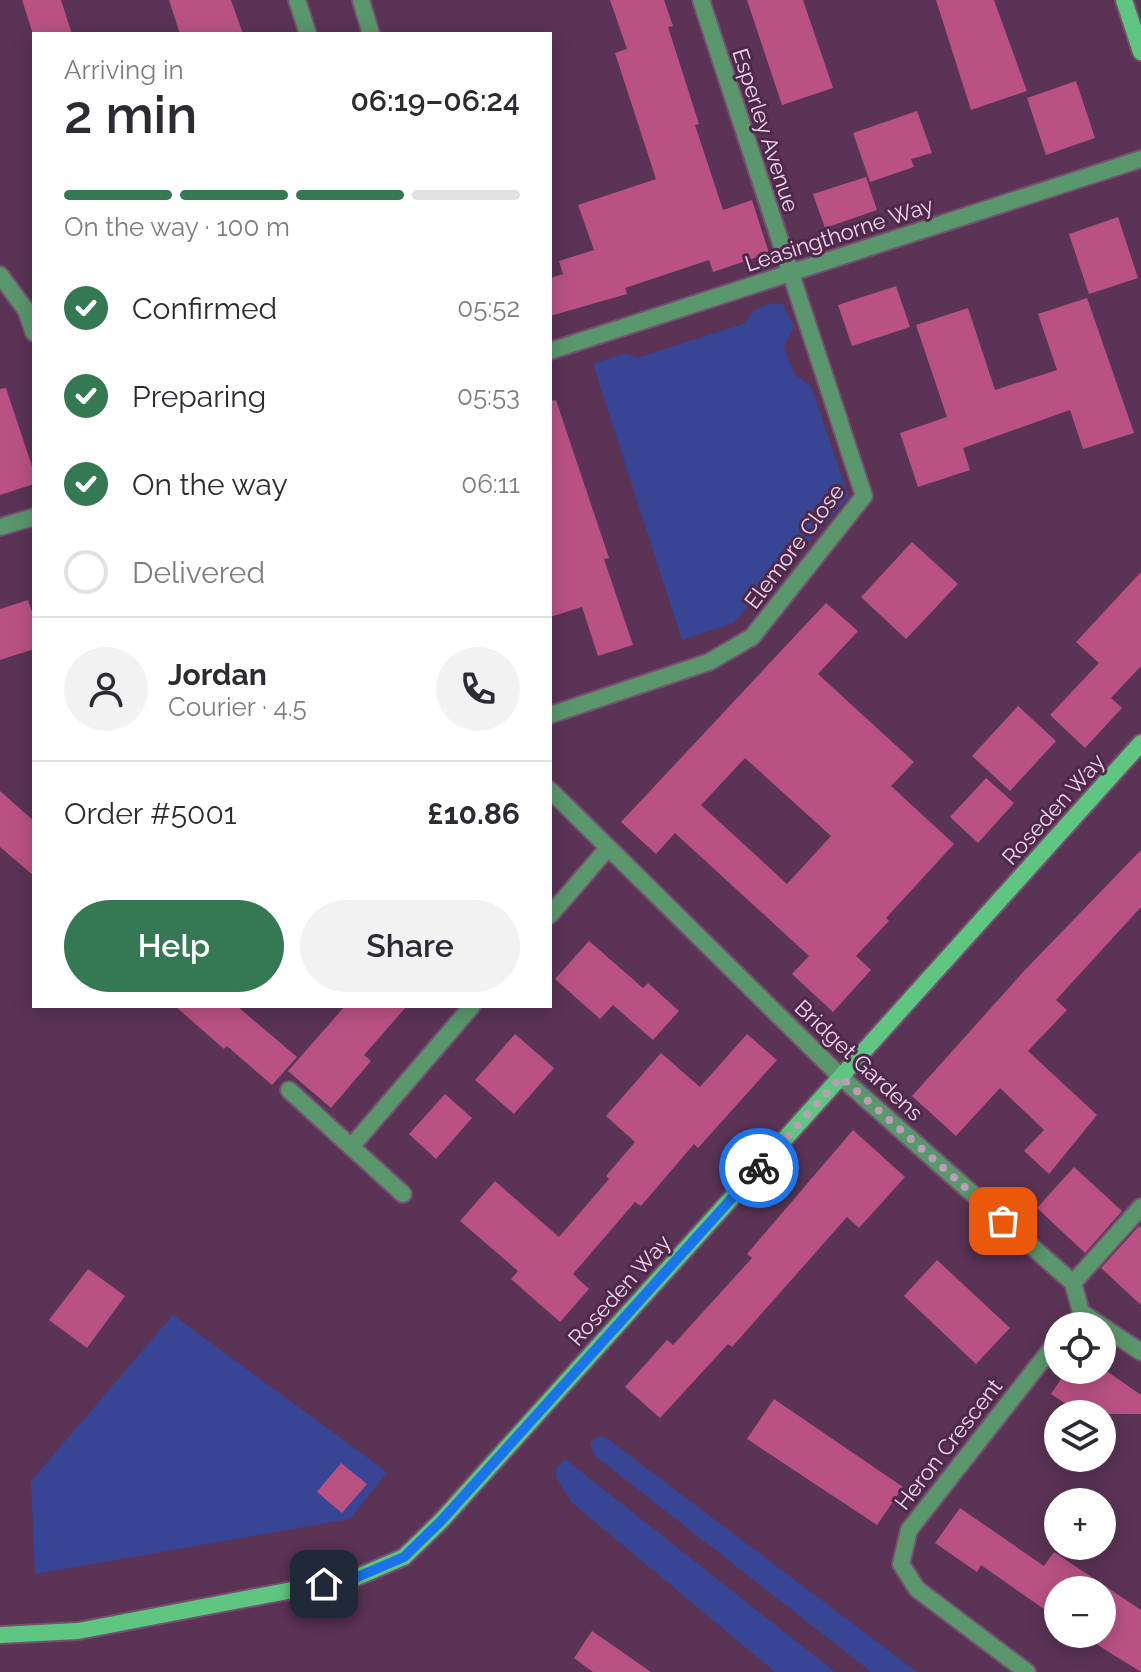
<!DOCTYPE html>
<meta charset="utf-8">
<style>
body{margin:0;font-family:Raleway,sans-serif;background:#f2f2f3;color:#2b2b33;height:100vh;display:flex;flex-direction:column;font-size:30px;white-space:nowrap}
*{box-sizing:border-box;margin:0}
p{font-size:26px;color:#7c7c81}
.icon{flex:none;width:44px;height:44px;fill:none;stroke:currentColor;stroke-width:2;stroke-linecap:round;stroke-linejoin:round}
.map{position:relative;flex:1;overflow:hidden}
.side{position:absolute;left:32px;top:32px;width:520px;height:976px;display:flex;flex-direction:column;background:#fff;border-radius:0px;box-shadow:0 4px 20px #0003}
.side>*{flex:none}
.tools{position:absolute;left:1044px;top:1312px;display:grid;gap:16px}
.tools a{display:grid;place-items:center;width:72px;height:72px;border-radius:50%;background:#fff;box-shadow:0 4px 20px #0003;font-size:40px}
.pin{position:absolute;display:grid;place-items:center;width:68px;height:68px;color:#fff;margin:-34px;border-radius:16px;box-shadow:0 4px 12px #0006}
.courier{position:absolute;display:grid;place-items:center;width:80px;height:80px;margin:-40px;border:6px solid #1a73e8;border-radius:50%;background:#fff;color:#222;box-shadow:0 2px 10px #0007}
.overview em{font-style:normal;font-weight:600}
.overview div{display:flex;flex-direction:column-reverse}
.overview{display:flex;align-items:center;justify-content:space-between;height:136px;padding:0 32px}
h1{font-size:52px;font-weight:600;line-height:60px}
.bar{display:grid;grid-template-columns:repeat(4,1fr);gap:12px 8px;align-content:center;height:96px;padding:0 32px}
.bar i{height:10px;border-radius:6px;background:#e1e1e2}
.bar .current{background:#347854}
.bar p{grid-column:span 4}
.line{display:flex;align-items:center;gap:20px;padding:0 32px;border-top:2px solid #e1e1e2}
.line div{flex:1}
.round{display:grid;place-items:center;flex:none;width:84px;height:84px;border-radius:42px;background:#f2f2f3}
ol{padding:0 32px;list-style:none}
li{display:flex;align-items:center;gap:24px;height:88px}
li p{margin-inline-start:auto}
li .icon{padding:8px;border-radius:50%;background:#347854;color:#fff;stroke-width:4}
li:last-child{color:#7c7c81}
li i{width:44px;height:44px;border:4px solid #e1e1e2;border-radius:50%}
.action{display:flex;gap:16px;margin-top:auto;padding:16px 32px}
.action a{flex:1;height:92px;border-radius:48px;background:#347854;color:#fff;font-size:32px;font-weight:600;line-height:92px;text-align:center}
.action a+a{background:#f2f2f3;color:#2b2b33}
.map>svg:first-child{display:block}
.green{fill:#384594}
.building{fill:#b95283;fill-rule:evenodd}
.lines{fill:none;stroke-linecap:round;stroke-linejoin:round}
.street-casing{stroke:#755070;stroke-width:20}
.secondary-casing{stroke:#755070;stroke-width:20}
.street{stroke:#5a976c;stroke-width:16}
.secondary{stroke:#5fc681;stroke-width:16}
.done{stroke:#bb9db6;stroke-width:8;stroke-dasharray:0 14.4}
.route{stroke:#1a73e8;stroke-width:10}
.labels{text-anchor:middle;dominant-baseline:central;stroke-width:6;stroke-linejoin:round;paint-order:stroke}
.street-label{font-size:22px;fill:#efd6ea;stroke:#4f294a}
</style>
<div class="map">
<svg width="1141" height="1672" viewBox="0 0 1141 1672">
<rect width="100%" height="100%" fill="#5a3355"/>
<path class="green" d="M 772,303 L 783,304 L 794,326 L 784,347 L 794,374 L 811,386 L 849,497 L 733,623 L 682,640 L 593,364 L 627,353 L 637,358 L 746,323 L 754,310 Z
M 173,1315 L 387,1472 L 350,1519 L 35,1574 L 31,1481 Z
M 597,1437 L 605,1437 L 917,1672 L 871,1672 L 594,1455 L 590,1443 Z
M 565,1459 L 835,1672 L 775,1672 L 571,1502 L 556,1477 L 556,1468 Z"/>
<path class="building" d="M 22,0 L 61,0 L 72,34 L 33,34 Z
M 169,0 L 231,0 L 243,34 L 180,34 Z
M 610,0 L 664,0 L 673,26 L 668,27 L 699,124 L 695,125 L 723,210 L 752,200 L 769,253 L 713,272 L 709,260 L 625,288 L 627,294 L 550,316 L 550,278 L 563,274 L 559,261 L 594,250 L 578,205 L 656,179 L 615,53 L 627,49 Z
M 747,0 L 803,0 L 833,88 L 782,105 Z
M 936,0 L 994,0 L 1027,91 L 971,110 Z
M 1076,81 L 1095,138 L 1046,155 L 1027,98 Z
M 917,111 L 932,153 L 911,159 L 914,167 L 870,182 L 853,133 Z
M 866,177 L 877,210 L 825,228 L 813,194 Z
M 1118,217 L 1138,278 L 1089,294 L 1069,234 Z
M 896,286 L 910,327 L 852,346 L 838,305 Z
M 1087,298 L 1134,433 L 1083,449 L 1070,410 L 963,448 L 970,470 L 918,487 L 900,433 L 947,417 L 916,325 L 968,308 L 995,390 L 1057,370 L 1038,314 Z
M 6,388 L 34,472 L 34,484 L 0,495 L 0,389 Z
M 556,400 L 609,558 L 604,559 L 633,645 L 598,656 L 582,607 L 550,617 L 550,401 Z
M 912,542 L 958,584 L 906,639 L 861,597 Z
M 1141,572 L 1141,666 L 1111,698 L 1122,708 L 1085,748 L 1050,715 L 1099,663 L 1076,642 Z
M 28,600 L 34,618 L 34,649 L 0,660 L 0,609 Z
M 826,603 L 858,631 L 818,674 L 914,762 L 891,786 L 954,844 L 886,918 L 889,921 L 856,956 L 871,970 L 833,1012 L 792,974 L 809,956 L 675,833 L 656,854 L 621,822 ZM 745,758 L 831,836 L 787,884 L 701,805 Z
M 1018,706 L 1056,741 L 1010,791 L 972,756 Z
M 986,778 L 1014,803 L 978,843 L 950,817 Z
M 0,791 L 34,821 L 34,876 L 0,847 Z
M 1141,850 L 1141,907 L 1056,1000 L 1067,1010 L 1028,1051 L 1097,1115 L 1049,1174 L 1024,1151 L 1044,1130 L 1000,1088 L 956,1136 L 912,1096 L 1024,971 Z
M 589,941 L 643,988 L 648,983 L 679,1011 L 653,1040 L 613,1005 L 600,1019 L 555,979 Z
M 175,1006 L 237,1006 L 297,1057 L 272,1085 L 227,1046 L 224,1049 Z
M 345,1006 L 407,1006 L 364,1055 L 371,1061 L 331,1108 L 288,1071 Z
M 515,1034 L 554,1068 L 514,1114 L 475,1080 Z
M 747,1034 L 777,1060 L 698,1148 L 694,1144 L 641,1206 L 635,1202 L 573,1274 L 589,1289 L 560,1322 L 511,1279 L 518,1271 L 460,1221 L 495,1181 L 559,1237 L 609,1179 L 606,1176 L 635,1142 L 606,1116 L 661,1053 L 700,1087 Z
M 445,1094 L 472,1118 L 436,1159 L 409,1134 Z
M 853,1130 L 905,1177 L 859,1228 L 847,1217 L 732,1347 L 728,1344 L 660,1418 L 625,1387 L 667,1340 L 673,1345 L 752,1258 L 747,1254 Z
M 1074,1167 L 1122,1211 L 1085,1253 L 1037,1208 Z
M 1139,1226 L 1141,1228 L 1141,1305 L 1101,1268 Z
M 937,1260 L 1010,1328 L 976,1364 L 904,1296 Z
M 88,1269 L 125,1296 L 87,1348 L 49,1320 Z
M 1067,1370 L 1105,1370 L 1141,1395 L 1141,1414 L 1081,1414 L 1051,1394 Z
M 774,1399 L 903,1487 L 877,1525 L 747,1439 Z
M 341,1463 L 367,1484 L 342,1513 L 317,1492 Z
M 960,1508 L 1044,1566 L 1054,1552 L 1141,1610 L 1141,1672 L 1080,1634 L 1102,1634 L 1102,1590 L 1058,1590 L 1058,1619 L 981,1565 L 977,1572 L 935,1543 Z
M 592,1631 L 651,1672 L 593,1672 L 574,1658 Z"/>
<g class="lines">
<defs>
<path id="street" d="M 297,0 L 308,34
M 361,0 L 371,34
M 0,275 L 26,310 L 34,333
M 550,351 L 1141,159
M 0,527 L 34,517
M 550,715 L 709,662 L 752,637 L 864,496 L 701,0
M 550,790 L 841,1077 L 1073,1283 L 1081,1312 L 1141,1352
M 550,915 L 608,848
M 289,1090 L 403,1194
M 351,1147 L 472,1006
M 1073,1283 L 1141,1207
M 1027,1672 L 917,1589 L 901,1564 L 909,1530 L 1058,1340"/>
<path id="secondary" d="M 1124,0 L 1141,52
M 0,1635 L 78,1631 L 355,1578 L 404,1557 L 441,1521 L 1141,743"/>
</defs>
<use href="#street" class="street-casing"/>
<use href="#secondary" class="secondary-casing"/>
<use href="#street" class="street"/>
<use href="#secondary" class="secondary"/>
</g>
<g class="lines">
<path class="done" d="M 759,1168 L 841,1077 L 1003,1221"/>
<path class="route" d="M 324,1584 L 355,1578 L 404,1557 L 441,1521 L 759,1168"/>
</g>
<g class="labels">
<g class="street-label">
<text transform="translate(766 130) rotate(72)">Esperley Avenue</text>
<text transform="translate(839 234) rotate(-18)">Leasingthorne Way</text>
<text transform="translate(794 546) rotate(-53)">Elemore Close</text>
<text transform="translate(1053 809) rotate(-48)">Roseden Way</text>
<text transform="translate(859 1060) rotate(43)">Bridget Gardens</text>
<text transform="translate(619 1290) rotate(-48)">Roseden Way</text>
<text transform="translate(948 1444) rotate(-52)">Heron Crescent</text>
</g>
</g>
</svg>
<div class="tools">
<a><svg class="icon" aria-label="locate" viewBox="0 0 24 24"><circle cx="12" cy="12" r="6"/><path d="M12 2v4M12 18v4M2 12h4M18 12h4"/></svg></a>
<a><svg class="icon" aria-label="layers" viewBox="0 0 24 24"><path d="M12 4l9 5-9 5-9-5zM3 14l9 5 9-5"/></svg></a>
<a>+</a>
<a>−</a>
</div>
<div class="pin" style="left:1003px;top:1221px;background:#ea580c"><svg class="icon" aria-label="bag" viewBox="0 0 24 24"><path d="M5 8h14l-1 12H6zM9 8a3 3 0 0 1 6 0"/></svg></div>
<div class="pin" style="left:324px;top:1584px;background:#1f2937"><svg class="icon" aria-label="home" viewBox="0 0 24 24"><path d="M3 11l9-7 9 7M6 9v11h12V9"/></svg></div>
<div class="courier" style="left:759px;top:1168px"><svg class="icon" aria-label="bike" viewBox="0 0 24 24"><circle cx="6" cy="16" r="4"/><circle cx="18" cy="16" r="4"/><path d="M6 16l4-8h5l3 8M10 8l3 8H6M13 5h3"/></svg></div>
<section class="side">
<div class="overview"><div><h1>2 min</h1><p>Arriving in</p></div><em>06:19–06:24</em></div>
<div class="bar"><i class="current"></i><i class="current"></i><i class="current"></i><i></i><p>On the way · 100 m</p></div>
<ol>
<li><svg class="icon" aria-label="check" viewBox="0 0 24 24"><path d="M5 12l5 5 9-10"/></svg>Confirmed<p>05:52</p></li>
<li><svg class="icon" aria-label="check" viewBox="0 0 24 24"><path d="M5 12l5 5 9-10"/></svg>Preparing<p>05:53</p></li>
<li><svg class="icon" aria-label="check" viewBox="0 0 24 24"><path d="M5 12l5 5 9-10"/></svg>On the way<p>06:11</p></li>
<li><i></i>Delivered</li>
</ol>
<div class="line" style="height:144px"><a class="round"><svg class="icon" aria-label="person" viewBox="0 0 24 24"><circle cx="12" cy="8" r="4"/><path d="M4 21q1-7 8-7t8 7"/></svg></a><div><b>Jordan</b><p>Courier · 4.5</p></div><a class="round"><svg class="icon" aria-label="phone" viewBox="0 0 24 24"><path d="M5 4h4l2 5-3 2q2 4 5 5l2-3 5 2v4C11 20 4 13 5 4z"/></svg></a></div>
<div class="line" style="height:104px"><div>Order #5001</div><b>£10.86</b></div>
<div class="action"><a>Help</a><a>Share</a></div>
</section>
</div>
